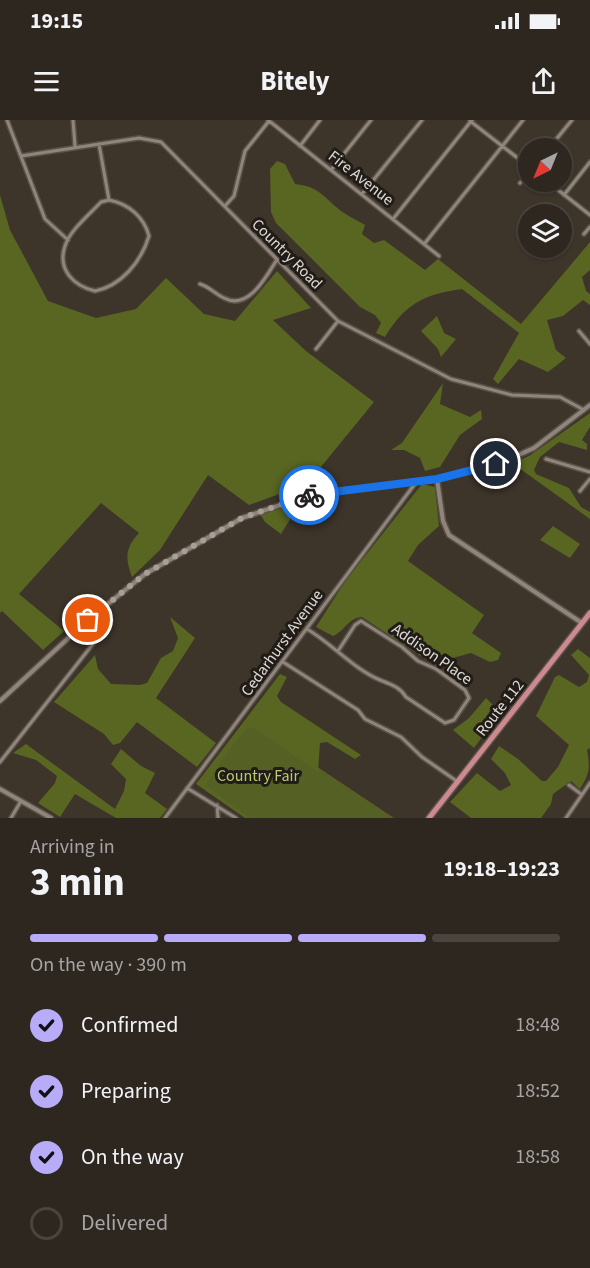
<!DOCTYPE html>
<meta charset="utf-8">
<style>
body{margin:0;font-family:"Source Sans 3",sans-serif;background:#3a332d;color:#f1f3f6;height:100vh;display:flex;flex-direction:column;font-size:22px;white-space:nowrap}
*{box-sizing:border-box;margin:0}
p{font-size:20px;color:#a7a5a5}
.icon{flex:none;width:33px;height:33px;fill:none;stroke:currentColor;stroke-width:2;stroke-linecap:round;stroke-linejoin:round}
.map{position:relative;height:698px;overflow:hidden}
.drawer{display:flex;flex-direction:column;background:#2e2720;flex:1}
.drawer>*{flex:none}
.needle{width:39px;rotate:223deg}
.tools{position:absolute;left:518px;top:18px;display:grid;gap:12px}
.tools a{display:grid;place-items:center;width:54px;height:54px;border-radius:50%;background:#2e2720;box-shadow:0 2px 4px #0004,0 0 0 2px #49443e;font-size:30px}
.pin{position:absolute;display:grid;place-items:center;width:51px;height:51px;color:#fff;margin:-26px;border:3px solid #fff;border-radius:50%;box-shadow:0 2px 6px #0007}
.courier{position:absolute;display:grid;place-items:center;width:60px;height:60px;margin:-30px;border:4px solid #1a73e8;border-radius:50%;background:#fff;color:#222;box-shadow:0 2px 8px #0007}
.summary em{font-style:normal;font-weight:700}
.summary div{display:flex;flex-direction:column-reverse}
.summary{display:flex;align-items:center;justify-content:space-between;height:102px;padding:0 30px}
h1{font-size:39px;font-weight:700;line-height:45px}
.bar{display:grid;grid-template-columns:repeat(4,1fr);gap:9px 6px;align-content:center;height:72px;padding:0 30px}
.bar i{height:8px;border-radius:4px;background:#49443e}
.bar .selected{background:#b8abf7}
.bar p{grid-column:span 4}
ol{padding:0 30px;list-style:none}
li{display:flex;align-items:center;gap:18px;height:66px}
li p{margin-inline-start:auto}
li .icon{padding:6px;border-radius:50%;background:#b8abf7;color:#111;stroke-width:4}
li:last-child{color:#a7a5a5}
li i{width:33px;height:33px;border:3px solid #49443e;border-radius:50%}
.status{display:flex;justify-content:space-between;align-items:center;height:42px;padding:0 30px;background:#2e2720;direction:ltr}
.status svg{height:16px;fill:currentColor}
header{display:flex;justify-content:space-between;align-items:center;height:78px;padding:0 30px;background:#2e2720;font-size:27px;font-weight:700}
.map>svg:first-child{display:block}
.green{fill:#556025}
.forest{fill:#596621}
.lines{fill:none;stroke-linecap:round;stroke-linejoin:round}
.minor-casing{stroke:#595149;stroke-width:6}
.tertiary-casing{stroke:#595149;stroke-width:7}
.primary-casing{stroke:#595149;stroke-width:8}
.minor{stroke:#90857a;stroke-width:3}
.tertiary{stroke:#90857a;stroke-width:4}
.primary{stroke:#cd898d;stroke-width:5}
.done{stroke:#a7a098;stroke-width:6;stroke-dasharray:0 10.8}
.route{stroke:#1a73e8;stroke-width:8}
.labels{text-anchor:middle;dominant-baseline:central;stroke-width:6;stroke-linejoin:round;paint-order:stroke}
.street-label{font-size:16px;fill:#e0dad4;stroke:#211c18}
.park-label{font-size:16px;fill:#bacd6e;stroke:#211c18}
</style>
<div class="status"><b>19:15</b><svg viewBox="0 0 49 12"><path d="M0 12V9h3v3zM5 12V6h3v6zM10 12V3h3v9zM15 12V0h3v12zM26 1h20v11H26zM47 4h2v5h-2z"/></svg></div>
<header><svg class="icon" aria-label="menu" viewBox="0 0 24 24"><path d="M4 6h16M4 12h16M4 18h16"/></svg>Bitely<svg class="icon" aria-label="share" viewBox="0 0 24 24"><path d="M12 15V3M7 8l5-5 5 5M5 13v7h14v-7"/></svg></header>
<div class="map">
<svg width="590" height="698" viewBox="0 0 590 698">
<rect width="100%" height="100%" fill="#3d342a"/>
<path class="green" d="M 247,600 L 394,698 L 249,698 L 200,665 Z"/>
<path class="forest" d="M 277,41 L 285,44 L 295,64 C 322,67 324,79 344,93 C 350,97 358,101 365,105 L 362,114 L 374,123 L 384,120 L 425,150 L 438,139 L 521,204 L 590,122 L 590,150 L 582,157 L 586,171 L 590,174 L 590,185 L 583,180 L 563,196 L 547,200 L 556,230 L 566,238 L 548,252 L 519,239 L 498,264 L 493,259 L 519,213 L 462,169 C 424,174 405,184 385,217 L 376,213 L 381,203 L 375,195 L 360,187 L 276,103 L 271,92 L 270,49 Z
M 0,75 L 10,110 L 48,181 L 96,198 L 136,189 L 166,158 L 204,194 L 235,201 L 277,151 L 311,188 L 273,200 L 306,231 L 374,282 L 307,364 L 249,385 L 208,355 L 160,430 L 132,457 C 125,438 125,428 139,413 L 101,383 L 19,474 L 64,511 L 43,530 L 2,491 L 0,493 Z
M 437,196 L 444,213 L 456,219 L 441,237 L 438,229 L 421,211 Z
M 443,263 L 440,284 L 470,297 L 481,290 L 482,299 L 460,315 L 440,347 L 425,351 L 420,338 L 404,330 L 391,330 L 402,323 Z
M 590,293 L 590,307 L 582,320 L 587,324 L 587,330 L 559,322 L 540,337 L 534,350 L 536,354 L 569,368 L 581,387 L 590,392 L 590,399 L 512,343 L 529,336 Z
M 422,364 L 435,367 L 439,406 L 418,425 L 408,441 L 484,495 L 472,513 L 501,533 L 498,540 L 490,542 L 471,533 L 453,538 L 445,534 L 441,535 L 440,549 L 362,497 C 349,497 344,512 333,516 L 316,507 L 346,460 Z
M 309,378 L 312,380 L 297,388 L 281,414 L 265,402 L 260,394 Z
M 553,406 L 580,424 L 570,438 L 540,420 Z
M 170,497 L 195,518 L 156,578 L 216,623 L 197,647 L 137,602 L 120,623 L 113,625 L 104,614 L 54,582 L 95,535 L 98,549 L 111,564 L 140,565 L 147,563 L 161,538 L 173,531 L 178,518 Z
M 578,529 L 590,538 L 590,628 L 587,630 C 590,648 590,653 580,669 L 571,661 L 553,674 L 551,684 L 541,698 L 471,698 L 450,682 L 477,653 L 500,671 L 511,665 L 505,653 L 491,639 L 499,626 L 518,639 L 542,661 L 546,661 L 558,647 L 569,625 L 536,596 L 555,557 L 559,555 L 579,567 L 587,562 L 589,555 L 571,535 Z
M 280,554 L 287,557 L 277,576 L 281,582 L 361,635 L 355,639 L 327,622 L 320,623 L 318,652 L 255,609 L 248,608 L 223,638 L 206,665 L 250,698 L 245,698 L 196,664 Z
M 486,578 L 494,586 L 490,593 L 495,599 L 474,628 L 453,610 L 469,598 Z
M 26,624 L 115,689 L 124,671 L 126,659 L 111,644 L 121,629 L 141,646 L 155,653 L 145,673 L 167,689 L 160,698 L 116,698 L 75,674 L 60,697 L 38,683 L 55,663 L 57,656 L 36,640 L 13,633 Z"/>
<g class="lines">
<defs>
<path id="minor" d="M 7,0 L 45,99 L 68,120
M 73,0 L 75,26
M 268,0 L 439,136
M 470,1 L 528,46
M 99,24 L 109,80
M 300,26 L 320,0
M 549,28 L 572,0
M 21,36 L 139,18 L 161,22 L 338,201 L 451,259 L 512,275 L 560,277 L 584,290
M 331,50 L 371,0
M 548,62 L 590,95
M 520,63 L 528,55
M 362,74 L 422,0
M 564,75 L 590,42
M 109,80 C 129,84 144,97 149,116 C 141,142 121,166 95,171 C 74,166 57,150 65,126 C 70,110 90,94 101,82 Z
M 225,86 L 234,76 L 245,31 L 269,1
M 393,99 L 472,0
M 584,114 L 590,107
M 425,123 L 523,0
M 200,164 C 210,167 215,174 224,178 C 248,191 266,157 276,141
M 579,211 L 590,224
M 316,229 L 338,201
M 546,339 L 590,352
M 580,371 L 590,359
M 307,509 C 331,523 355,550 380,560 C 390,564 400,567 406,577 L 445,603 L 454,600 L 469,578 L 465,570 L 436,549 L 418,541 L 402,527 L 361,501 L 355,505 L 338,531
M 283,542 L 358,590 L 365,599 L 401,617 L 422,637 L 458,662
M 0,642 L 111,501 L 98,491
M 569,665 L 581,674
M 187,668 L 236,698
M 217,685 L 218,698
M 11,698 L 21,681
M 165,698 L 417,361
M 566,698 L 590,663"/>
<path id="tertiary" d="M 437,359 L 443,401 L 449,415 L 582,503
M 0,581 L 88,500 L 145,454 L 242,398 L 310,375 L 437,359 L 503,342 L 534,328 L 590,285
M 0,669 L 51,698"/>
<path id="primary" d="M 429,698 L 590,493"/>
</defs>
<use href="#minor" class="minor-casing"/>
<use href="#tertiary" class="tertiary-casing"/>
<use href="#primary" class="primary-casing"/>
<use href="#minor" class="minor"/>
<use href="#tertiary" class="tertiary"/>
<use href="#primary" class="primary"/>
</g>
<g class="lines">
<path class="done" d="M 88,500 L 145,454 L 242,398 L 309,375"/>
<path class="route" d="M 309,375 L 437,359 L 496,344"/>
</g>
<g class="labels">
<g class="street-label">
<text transform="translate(361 58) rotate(38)">Fire Avenue</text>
<text transform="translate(287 134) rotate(45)">Country Road</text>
<text transform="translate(282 523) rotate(-54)">Cedarhurst Avenue</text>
<text transform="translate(432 534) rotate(35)">Addison Place</text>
<text transform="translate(500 588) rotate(-52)">Route 112</text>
</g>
<g class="park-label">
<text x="258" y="656">Country Fair</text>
</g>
</g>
</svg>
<div class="tools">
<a><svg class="needle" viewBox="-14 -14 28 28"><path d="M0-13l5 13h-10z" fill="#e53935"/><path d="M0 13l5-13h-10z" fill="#a7a5a5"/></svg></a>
<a><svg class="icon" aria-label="layers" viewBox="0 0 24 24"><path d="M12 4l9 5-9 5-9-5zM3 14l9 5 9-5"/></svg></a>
</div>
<div class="pin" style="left:88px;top:500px;background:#ea580c"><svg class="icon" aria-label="bag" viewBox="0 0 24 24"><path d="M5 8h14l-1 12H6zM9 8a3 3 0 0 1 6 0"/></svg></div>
<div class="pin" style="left:496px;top:344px;background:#1f2937"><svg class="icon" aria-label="home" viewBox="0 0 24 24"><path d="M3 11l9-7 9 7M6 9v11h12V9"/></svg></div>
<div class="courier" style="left:309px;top:375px"><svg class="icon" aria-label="bike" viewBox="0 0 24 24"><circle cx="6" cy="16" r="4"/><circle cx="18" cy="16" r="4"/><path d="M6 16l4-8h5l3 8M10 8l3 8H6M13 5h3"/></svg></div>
</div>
<section class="drawer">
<div class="summary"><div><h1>3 min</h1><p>Arriving in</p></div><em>19:18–19:23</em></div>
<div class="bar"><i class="selected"></i><i class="selected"></i><i class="selected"></i><i></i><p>On the way · 390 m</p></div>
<ol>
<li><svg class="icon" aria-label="check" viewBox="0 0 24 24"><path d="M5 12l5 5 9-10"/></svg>Confirmed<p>18:48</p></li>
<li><svg class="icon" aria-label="check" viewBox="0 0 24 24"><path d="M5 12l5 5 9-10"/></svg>Preparing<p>18:52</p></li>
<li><svg class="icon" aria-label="check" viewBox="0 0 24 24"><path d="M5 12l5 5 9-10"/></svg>On the way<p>18:58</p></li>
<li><i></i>Delivered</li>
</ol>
</section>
